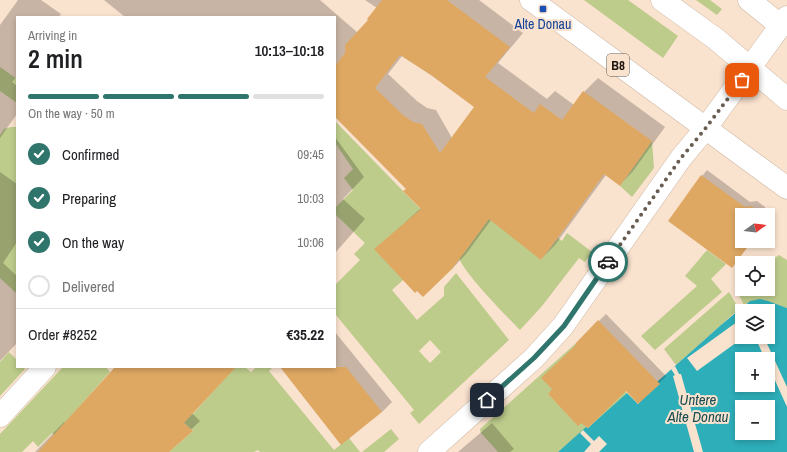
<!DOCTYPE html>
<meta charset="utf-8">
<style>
body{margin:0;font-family:"Archivo Narrow",sans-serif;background:#f6f6f6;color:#202124;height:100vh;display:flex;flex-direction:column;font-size:15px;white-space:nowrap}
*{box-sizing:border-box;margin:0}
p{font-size:13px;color:#757577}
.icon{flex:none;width:22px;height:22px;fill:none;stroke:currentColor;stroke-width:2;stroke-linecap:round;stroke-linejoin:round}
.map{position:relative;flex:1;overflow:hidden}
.sheet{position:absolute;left:16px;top:16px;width:320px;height:352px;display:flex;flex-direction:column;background:#fff;border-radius:0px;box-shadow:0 2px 6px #0003}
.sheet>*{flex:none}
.needle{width:26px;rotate:75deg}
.controls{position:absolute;left:735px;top:208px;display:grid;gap:8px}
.controls a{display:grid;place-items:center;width:40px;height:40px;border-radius:0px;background:#fff;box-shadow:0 2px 6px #0003;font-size:20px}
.pin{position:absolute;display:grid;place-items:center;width:34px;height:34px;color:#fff;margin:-17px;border-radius:8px;box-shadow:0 2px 6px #0006}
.courier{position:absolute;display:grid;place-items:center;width:40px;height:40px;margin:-20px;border:3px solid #2f756b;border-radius:50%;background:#fff;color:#222;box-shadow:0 1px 5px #0007}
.headline em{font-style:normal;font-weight:600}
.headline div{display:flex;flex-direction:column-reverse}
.headline{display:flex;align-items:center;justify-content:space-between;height:68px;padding:0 12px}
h1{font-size:26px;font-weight:600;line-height:30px}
.bar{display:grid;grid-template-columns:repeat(4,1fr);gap:6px 4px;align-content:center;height:48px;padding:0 12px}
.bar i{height:5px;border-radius:3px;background:#e0e0e0}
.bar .current{background:#2f756b}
.bar p{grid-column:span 4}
.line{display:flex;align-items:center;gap:10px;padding:0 12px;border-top:1px solid #e0e0e0}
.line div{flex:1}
ol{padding:0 12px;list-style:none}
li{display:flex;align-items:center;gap:12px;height:44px}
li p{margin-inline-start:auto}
li .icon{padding:4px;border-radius:50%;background:#2f756b;color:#fff;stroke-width:4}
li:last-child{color:#757577}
li i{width:22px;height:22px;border:2px solid #e0e0e0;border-radius:50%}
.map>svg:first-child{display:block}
.green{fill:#bdcb8b;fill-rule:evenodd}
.water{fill:#2daeb9;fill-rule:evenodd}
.pier{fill:#f9e2ce}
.shadow{fill:#0003;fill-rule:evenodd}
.building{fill:#dea863;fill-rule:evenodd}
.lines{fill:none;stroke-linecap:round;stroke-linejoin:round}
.minor-casing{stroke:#ceb8a4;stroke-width:23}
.major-casing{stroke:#ceb8a4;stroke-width:23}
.minor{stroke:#fff;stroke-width:22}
.major{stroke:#fff;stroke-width:22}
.done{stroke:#695c51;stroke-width:4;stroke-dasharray:0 7.2}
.route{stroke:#2f756b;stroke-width:5}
.transit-dot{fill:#1a4fb4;stroke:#f9e2ce;stroke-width:1.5}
.labels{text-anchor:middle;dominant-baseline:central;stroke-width:4;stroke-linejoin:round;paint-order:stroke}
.shield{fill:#f9e2ce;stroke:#5e5247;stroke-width:1}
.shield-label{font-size:13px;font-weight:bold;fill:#1c140d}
.transit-label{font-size:14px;fill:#164399;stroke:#f9e2ce}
.water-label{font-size:15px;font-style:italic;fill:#184d52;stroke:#f9e2ce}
</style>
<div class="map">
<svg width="787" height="452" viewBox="0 0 787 452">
<rect width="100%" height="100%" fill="#f9e2ce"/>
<path class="green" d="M 584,0 L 628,0 L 678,36 L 663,58 Z
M 696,0 L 710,0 L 722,9 L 717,15 Z
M 0,67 L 17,79 L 17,103 L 0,91 Z
M 335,121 L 436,225 L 403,280 L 392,290 L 417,320 L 444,296 L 444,287 L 456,273 L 509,340 L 419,424 L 410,413 L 414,410 L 336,315 L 335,316 L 335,285 L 360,260 L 354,254 L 365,243 L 335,214 L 335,208 L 353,190 L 344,178 L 353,169 L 335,143 ZM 430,340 L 441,352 L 430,363 L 419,351 Z
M 11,127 L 17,127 L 17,294 L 0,278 L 0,135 L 4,129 Z
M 652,141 L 654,168 L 632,197 L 620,186 Z
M 513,186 L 541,260 L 558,238 L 562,241 L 567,233 L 592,252 L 585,262 L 579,258 L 542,306 L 520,330 C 508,318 461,270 459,257 L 464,253 Z
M 707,250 L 726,264 L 711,279 L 722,292 L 655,350 L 641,336 L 697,286 L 685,276 Z
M 779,255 L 787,260 L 787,308 C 774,303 757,295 744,305 L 735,287 L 742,282 L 742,289 L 768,289 L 767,263 Z
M 729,292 L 739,309 L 676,365 L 664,349 Z
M 575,344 L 586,355 L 601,366 L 627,393 L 622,398 L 599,428 L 583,430 L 558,452 L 498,452 L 481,433 L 480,429 ZM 563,378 L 600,416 L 588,428 L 582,422 L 578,425 L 548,394 Z
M 9,352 L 17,360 L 17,367 L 23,367 L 25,369 L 0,396 L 0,362 Z
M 63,367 L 106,367 L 110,372 L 78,408 L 72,452 L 52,433 L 38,447 L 33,441 L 22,452 L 0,452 L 0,434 Z
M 124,367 L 192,415 L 235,367 L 245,367 L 251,372 L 256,367 L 273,367 L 269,371 L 334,450 L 349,438 L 360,452 L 260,452 L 258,450 L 254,452 L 169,452 L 193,431 Z
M 391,429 L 399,439 L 384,452 L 362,452 Z"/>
<path class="water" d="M 760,299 L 768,301 L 787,308 L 787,452 L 558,452 L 586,427 L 588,428 L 627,393 L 638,404 L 657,382 L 721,325 L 750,301 ZM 742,311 L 768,311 L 768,337 L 742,337 ZM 742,359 L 768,359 L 768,385 L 742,385 ZM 742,407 L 768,407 L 768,433 L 742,433 Z"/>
<path class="pier" d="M 742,313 L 742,337 L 744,337 L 697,371 L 687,358 L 741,319 L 738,316 Z
M 755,337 L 764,337 L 787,387 L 787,407 L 768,365 L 768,359 L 765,359 Z
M 675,366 L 679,374 L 681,374 L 703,452 L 694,452 L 673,376 L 675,375 L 671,369 Z
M 583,430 L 594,441 L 599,436 L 607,444 L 599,452 L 584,452 L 591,444 L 580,433 Z"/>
<path class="shadow" d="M 18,0 L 41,0 L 61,14 L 59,17 L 17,17 L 17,76 L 12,82 L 17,86 L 17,114 L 0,138 L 0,25 Z
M 104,0 L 320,0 L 358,33 L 369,20 L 377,8 L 365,0 L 479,0 L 523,33 L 498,63 L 547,99 L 555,91 L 574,105 L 584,92 L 598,78 L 665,127 L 633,171 L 620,185 L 606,175 L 555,245 L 541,259 L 491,220 L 466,254 L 452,269 L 376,249 L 421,208 L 408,189 L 335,116 L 335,17 L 125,17 ZM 402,56 L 431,75 L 475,107 L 452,138 L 436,110 L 427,108 L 417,101 L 388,74 Z
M 335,137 L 364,177 L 343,199 L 365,219 L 335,253 Z
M 707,170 L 750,202 L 757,201 L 765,207 L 766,215 L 742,215 L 742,241 L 752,241 L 732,267 L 669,221 L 702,176 Z
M 0,172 L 17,184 L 17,242 L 3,263 L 17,276 L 17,343 L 0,361 Z
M 606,314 L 666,376 L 659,383 L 626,390 L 581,422 L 553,389 L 576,344 Z
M 335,332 L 392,402 L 382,412 L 281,367 L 335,367 Z
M 117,367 L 228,367 L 190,411 L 200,421 L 168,452 L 35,452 L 64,422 L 66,423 Z
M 492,423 L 514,449 L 510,452 L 458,452 Z"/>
<path class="building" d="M 382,0 L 447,0 L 510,47 L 485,77 L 534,113 L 540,104 L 562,120 L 583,91 L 652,141 L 620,186 L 604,174 L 568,224 L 541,260 L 489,219 L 452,269 L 423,297 L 417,291 L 415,293 L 374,249 L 421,209 L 403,191 L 406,189 L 335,117 L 335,66 L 345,53 L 345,45 L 368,20 L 367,19 ZM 400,55 L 431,75 L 474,107 L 440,153 L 422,124 L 413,122 L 403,115 L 375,88 Z
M 701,175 L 745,207 L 751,206 L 760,212 L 761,215 L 742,215 L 742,241 L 752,241 L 732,268 L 668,221 Z
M 598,320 L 660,384 L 638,404 L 626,391 L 588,428 L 581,423 L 578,426 L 548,394 L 552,389 L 541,378 L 576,345 L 575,344 Z
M 115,367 L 236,367 L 184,423 L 193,431 L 169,452 L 38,452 Z
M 280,367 L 346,367 L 382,412 L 341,445 Z"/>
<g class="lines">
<defs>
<path id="minor" d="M 749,0 L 781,26
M 0,416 L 45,367
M 429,452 L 534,358 L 563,326 L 681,158 L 705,129"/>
<path id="major" d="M 531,0 L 787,188
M 662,0 L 716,39 L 787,99
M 705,129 L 787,17"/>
</defs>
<use href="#minor" class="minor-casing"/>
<use href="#major" class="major-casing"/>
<use href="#minor" class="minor"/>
<use href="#major" class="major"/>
</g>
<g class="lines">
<path class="done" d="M 608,262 L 681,158 L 705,129 L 742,80"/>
<path class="route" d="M 487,400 L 534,358 L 564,326 L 608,262"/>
</g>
<rect class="transit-dot" x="539" y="5" width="8" height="8" rx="2"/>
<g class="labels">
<rect class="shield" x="607" y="54" width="22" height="22" rx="3"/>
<g class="shield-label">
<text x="618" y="65">B8</text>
</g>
<g class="transit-label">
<text x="543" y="24">Alte Donau</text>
</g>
<g class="water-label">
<text x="698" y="399">Untere<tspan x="698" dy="17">Alte Donau</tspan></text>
</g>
</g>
</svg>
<div class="controls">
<a><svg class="needle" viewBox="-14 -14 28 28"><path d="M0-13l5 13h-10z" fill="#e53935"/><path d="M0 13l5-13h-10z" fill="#757577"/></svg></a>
<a><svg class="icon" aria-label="locate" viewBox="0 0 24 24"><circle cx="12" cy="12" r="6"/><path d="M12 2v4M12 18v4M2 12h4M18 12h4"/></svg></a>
<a><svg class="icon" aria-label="layers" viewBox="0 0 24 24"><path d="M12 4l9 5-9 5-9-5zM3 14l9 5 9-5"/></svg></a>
<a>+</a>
<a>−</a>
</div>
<div class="pin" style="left:742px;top:80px;background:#ea580c"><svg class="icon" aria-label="bag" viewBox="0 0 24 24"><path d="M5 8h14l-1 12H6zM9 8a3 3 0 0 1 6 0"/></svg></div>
<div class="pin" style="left:487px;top:400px;background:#1f2937"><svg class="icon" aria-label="home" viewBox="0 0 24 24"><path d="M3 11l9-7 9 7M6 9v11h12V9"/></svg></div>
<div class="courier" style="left:608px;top:262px"><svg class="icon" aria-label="car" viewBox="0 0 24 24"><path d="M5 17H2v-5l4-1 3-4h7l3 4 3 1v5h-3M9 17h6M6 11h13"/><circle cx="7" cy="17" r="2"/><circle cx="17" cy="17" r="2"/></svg></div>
<section class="sheet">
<div class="headline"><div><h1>2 min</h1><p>Arriving in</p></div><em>10:13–10:18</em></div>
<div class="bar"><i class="current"></i><i class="current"></i><i class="current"></i><i></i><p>On the way · 50 m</p></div>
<ol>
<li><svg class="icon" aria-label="check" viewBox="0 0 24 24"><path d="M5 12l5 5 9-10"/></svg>Confirmed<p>09:45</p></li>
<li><svg class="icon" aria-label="check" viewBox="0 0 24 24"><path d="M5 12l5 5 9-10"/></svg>Preparing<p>10:03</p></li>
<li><svg class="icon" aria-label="check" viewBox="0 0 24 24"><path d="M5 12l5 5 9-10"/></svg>On the way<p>10:06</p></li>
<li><i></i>Delivered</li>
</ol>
<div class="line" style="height:52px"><div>Order #8252</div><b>€35.22</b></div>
</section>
</div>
